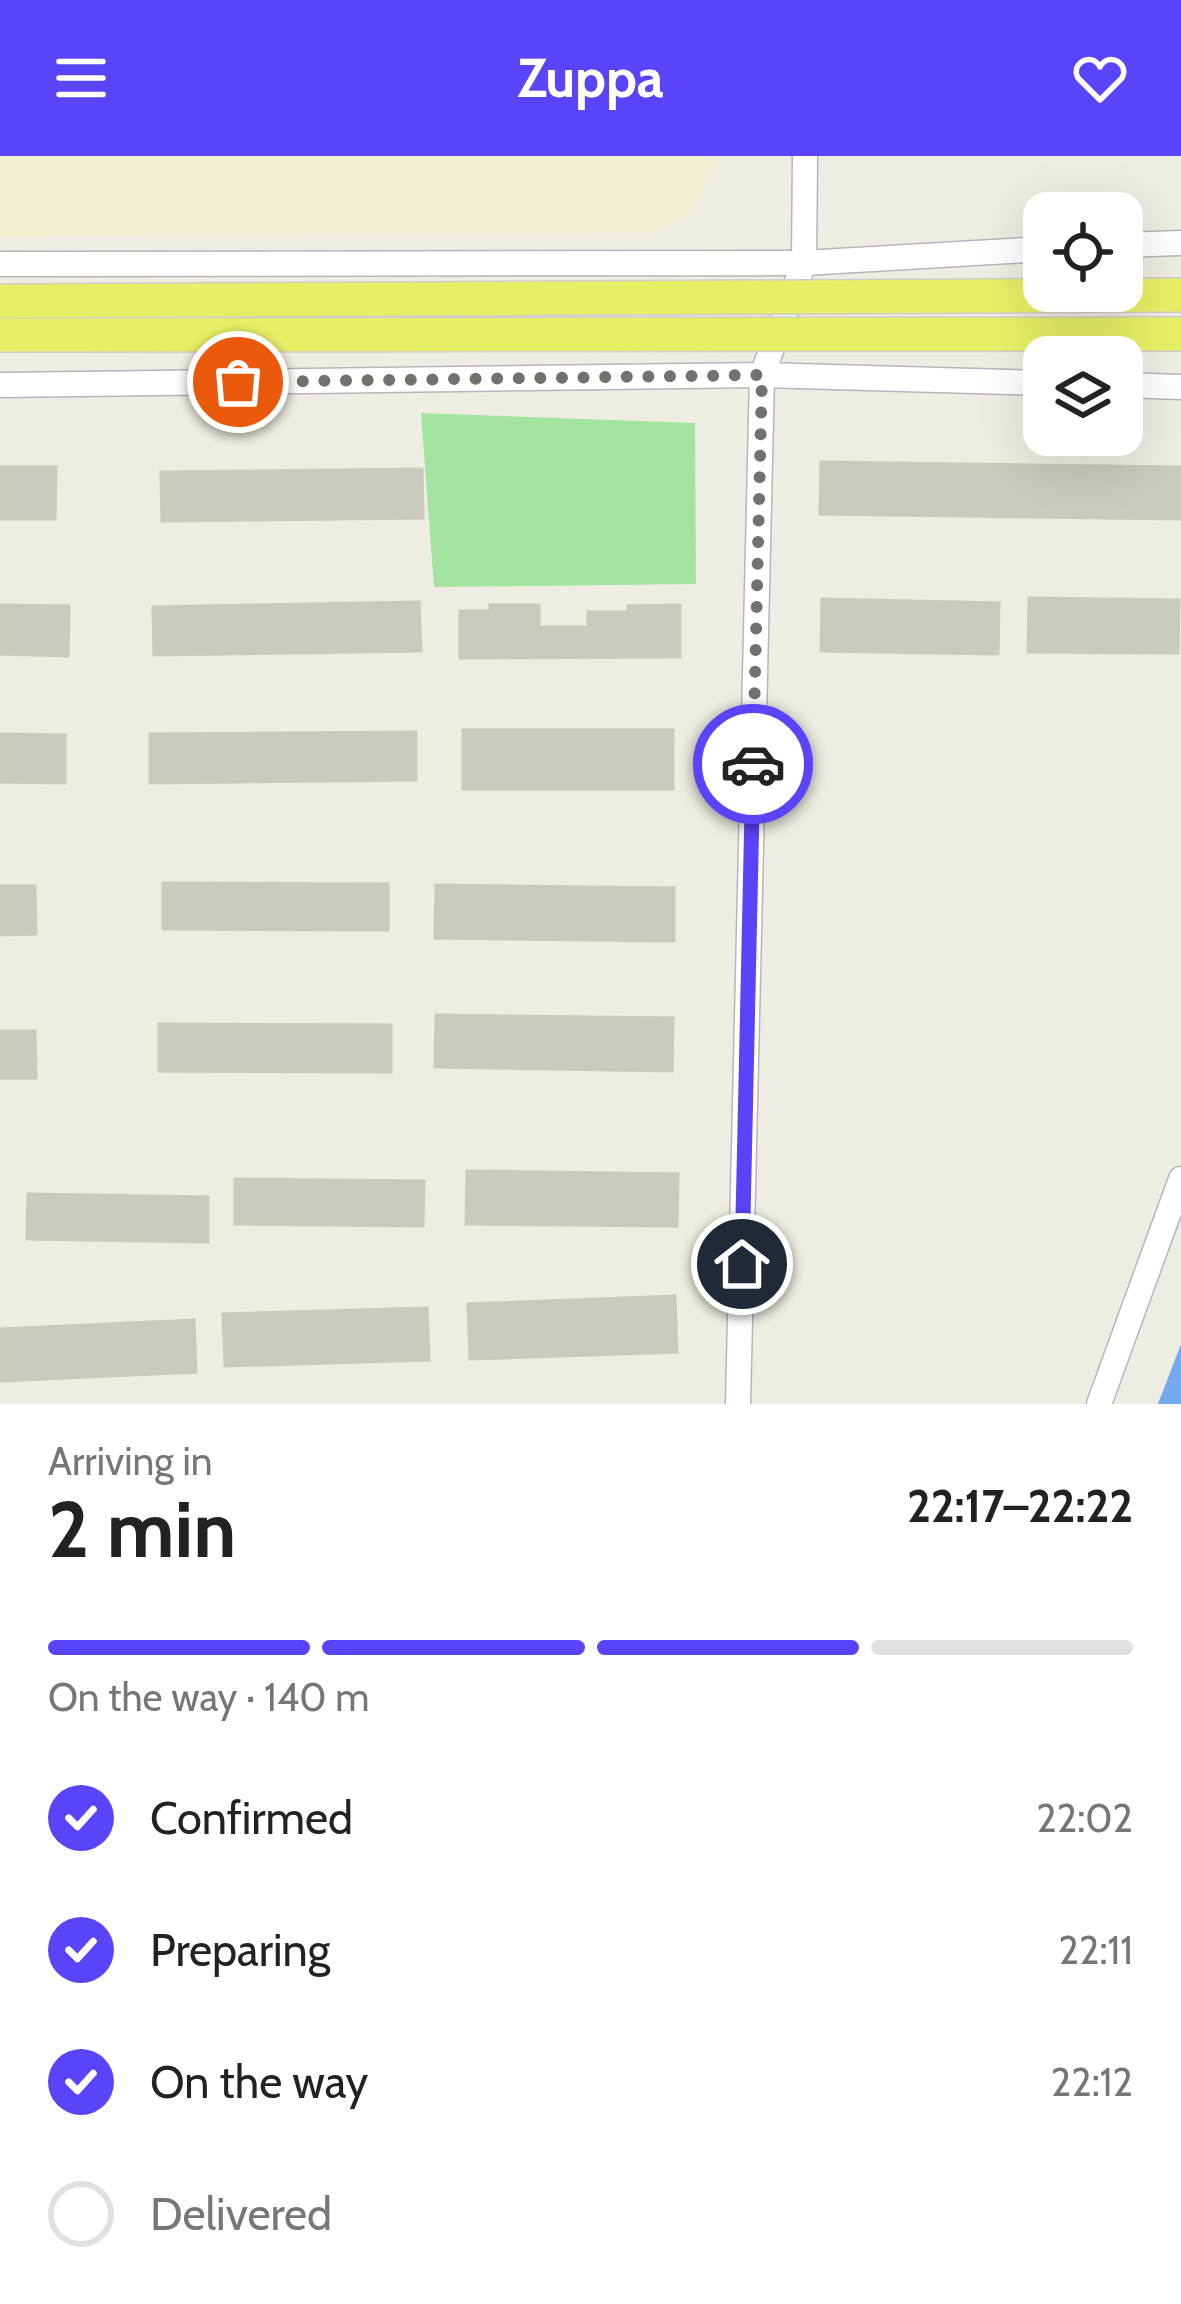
<!DOCTYPE html>
<meta charset="utf-8">
<style>
body{margin:0;font-family:Cabin,sans-serif;background:#f2f2f2;color:#222;height:100vh;display:flex;flex-direction:column;font-size:45px;white-space:nowrap}
*{box-sizing:border-box;margin:0}
p{font-size:39px;color:#767676}
.icon{flex:none;width:66px;height:66px;fill:none;stroke:currentColor;stroke-width:2;stroke-linecap:round;stroke-linejoin:round}
.map{position:relative;height:1248px;overflow:hidden}
.side{display:flex;flex-direction:column;background:#fff;flex:1}
.side>*{flex:none}
.controls{position:absolute;left:1023px;top:36px;display:grid;gap:24px}
.controls a{display:grid;place-items:center;width:120px;height:120px;border-radius:24px;background:#fff;box-shadow:0 12px 48px #0002;font-size:60px}
.pin{position:absolute;display:grid;place-items:center;width:102px;height:102px;color:#fff;margin:-51px;border:6px solid #fff;border-radius:50%;box-shadow:0 3px 12px #0007}
.courier{position:absolute;display:grid;place-items:center;width:120px;height:120px;margin:-60px;border:9px solid #5944f9;border-radius:50%;background:#fff;color:#222;box-shadow:0 3px 15px #0007}
.headline em{font-style:normal;font-weight:800}
.headline div{display:flex;flex-direction:column-reverse}
.headline{display:flex;align-items:center;justify-content:space-between;height:204px;padding:0 48px}
h1{font-size:78px;font-weight:800;line-height:90px}
.bar{display:grid;grid-template-columns:repeat(4,1fr);gap:18px 12px;align-content:center;height:144px;padding:0 48px}
.bar i{height:15px;border-radius:9px;background:#e0e0e0}
.bar .active{background:#5944f9}
.bar p{grid-column:span 4}
ol{padding:0 48px;list-style:none}
li{display:flex;align-items:center;gap:36px;height:132px}
li p{margin-inline-start:auto}
li .icon{padding:12px;border-radius:50%;background:#5944f9;color:#fff;stroke-width:4}
li:last-child{color:#767676}
li i{width:66px;height:66px;border:6px solid #e0e0e0;border-radius:50%}
header{display:flex;justify-content:space-between;align-items:center;height:156px;padding:0 48px;background:#5944f9;color:#fff;font-size:54px;font-weight:800}
.map>svg:first-child{display:block}
.education{fill:#f0efd1}
.green{fill:#a2e49f}
.water{fill:#76aaee}
.building{fill:#cbcabf;stroke:#cbcaba;stroke-width:3}
.lines{fill:none;stroke-linecap:round;stroke-linejoin:round}
.minor-casing{stroke:#b6b4c1;stroke-width:27}
.minor{stroke:#fff;stroke-width:24}
.major-bridge-casing{stroke:#cdcdcd;stroke-width:36;stroke-linecap:butt}
.major-bridge{stroke:#e7f065;stroke-width:33}
.done{stroke:#72716d;stroke-width:12;stroke-dasharray:0 21.6}
.route{stroke:#5944f9;stroke-width:15}
</style>
<header><svg class="icon" aria-label="menu" viewBox="0 0 24 24"><path d="M4 6h16M4 12h16M4 18h16"/></svg>Zuppa<svg class="icon" aria-label="heart" viewBox="0 0 24 24"><path d="M12 20l-8-8c-3-5 5-10 8-4 3-6 11-1 8 4z"/></svg></header>
<div class="map">
<svg width="1181" height="1248" viewBox="0 0 1181 1248">
<rect width="100%" height="100%" fill="#efede1"/>
<path class="education" d="M 0,0 L 718,0 L 691,58 L 650,77 L 0,80 Z"/>
<path class="green" d="M 421,257 L 695,267 L 696,428 L 434,431 Z"/>
<path class="water" d="M 1181,1188 L 1181,1248 L 1158,1248 Z"/>
<path class="building" d="M 821,306 L 1181,311 L 1181,363 L 820,358 Z
M 0,311 L 56,311 L 55,363 L 0,363 Z
M 422,313 L 423,362 L 162,365 L 161,316 Z
M 1029,442 L 1179,444 L 1178,497 L 1028,496 Z
M 822,443 L 999,447 L 998,498 L 821,495 Z
M 419,446 L 421,495 L 154,499 L 153,451 Z
M 0,449 L 69,450 L 68,500 L 0,498 Z
M 490,449 L 539,449 L 539,471 L 588,471 L 588,456 L 628,456 L 628,450 L 680,449 L 680,501 L 460,502 L 460,455 L 490,455 Z
M 463,574 L 673,574 L 673,633 L 463,633 Z
M 416,576 L 416,624 L 150,627 L 150,578 Z
M 0,578 L 65,579 L 65,627 L 0,626 Z
M 163,727 L 388,728 L 388,774 L 163,773 Z
M 436,729 L 674,732 L 674,785 L 435,782 Z
M 0,730 L 35,730 L 36,778 L 0,779 Z
M 436,859 L 673,862 L 672,915 L 435,911 Z
M 159,868 L 391,869 L 391,916 L 159,915 Z
M 0,875 L 35,875 L 36,922 L 0,922 Z
M 467,1015 L 678,1018 L 677,1070 L 466,1068 Z
M 235,1023 L 424,1025 L 423,1070 L 235,1068 Z
M 28,1038 L 208,1041 L 208,1086 L 27,1083 Z
M 675,1140 L 677,1196 L 470,1203 L 468,1148 Z
M 427,1152 L 429,1204 L 225,1210 L 223,1158 Z
M 194,1164 L 196,1216 L 0,1225 L 0,1173 Z"/>
<g class="lines">
<defs>
<path id="minor" d="M 1122,89 L 1181,87
M 0,108 L 804,107 L 1044,93
M 0,229 L 762,219 L 1044,227
M 1122,229 L 1181,231
M 738,1248 L 762,219 L 804,107 L 805,0
M 1099,1248 L 1181,1023"/>
</defs>
<use href="#minor" class="minor-casing"/>
<use href="#minor" class="minor"/>
<defs>
<path id="major-bridge" d="M 0,145 L 1181,139
M 0,179 L 1181,178"/>
</defs>
<use href="#major-bridge" class="major-bridge-casing"/>
<use href="#major-bridge" class="major-bridge"/>
</g>
<g class="lines">
<path class="done" d="M 238,226 L 762,219 L 753,608"/>
<path class="route" d="M 742,1108 L 753,608"/>
</g>
</svg>
<div class="controls">
<a><svg class="icon" aria-label="locate" viewBox="0 0 24 24"><circle cx="12" cy="12" r="6"/><path d="M12 2v4M12 18v4M2 12h4M18 12h4"/></svg></a>
<a><svg class="icon" aria-label="layers" viewBox="0 0 24 24"><path d="M12 4l9 5-9 5-9-5zM3 14l9 5 9-5"/></svg></a>
</div>
<div class="pin" style="left:238px;top:226px;background:#ea580c"><svg class="icon" aria-label="bag" viewBox="0 0 24 24"><path d="M5 8h14l-1 12H6zM9 8a3 3 0 0 1 6 0"/></svg></div>
<div class="pin" style="left:742px;top:1108px;background:#1f2937"><svg class="icon" aria-label="home" viewBox="0 0 24 24"><path d="M3 11l9-7 9 7M6 9v11h12V9"/></svg></div>
<div class="courier" style="left:753px;top:608px"><svg class="icon" aria-label="car" viewBox="0 0 24 24"><path d="M5 17H2v-5l4-1 3-4h7l3 4 3 1v5h-3M9 17h6M6 11h13"/><circle cx="7" cy="17" r="2"/><circle cx="17" cy="17" r="2"/></svg></div>
</div>
<section class="side">
<div class="headline"><div><h1>2 min</h1><p>Arriving in</p></div><em>22:17–22:22</em></div>
<div class="bar"><i class="active"></i><i class="active"></i><i class="active"></i><i></i><p>On the way · 140 m</p></div>
<ol>
<li><svg class="icon" aria-label="check" viewBox="0 0 24 24"><path d="M5 12l5 5 9-10"/></svg>Confirmed<p>22:02</p></li>
<li><svg class="icon" aria-label="check" viewBox="0 0 24 24"><path d="M5 12l5 5 9-10"/></svg>Preparing<p>22:11</p></li>
<li><svg class="icon" aria-label="check" viewBox="0 0 24 24"><path d="M5 12l5 5 9-10"/></svg>On the way<p>22:12</p></li>
<li><i></i>Delivered</li>
</ol>
</section>
